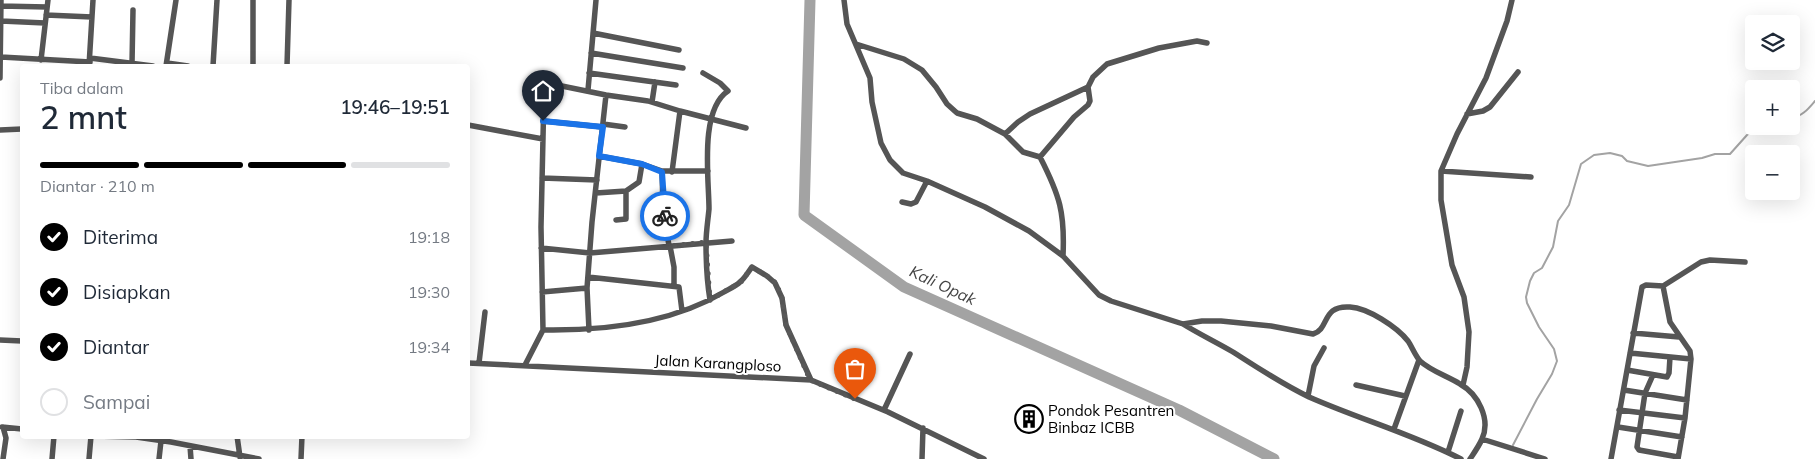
<!DOCTYPE html>
<html lang="id">
<meta charset="utf-8">
<style>
body{margin:0;font-family:Mulish,sans-serif;background:#f6f6f7;color:#1f2937;height:100vh;display:flex;flex-direction:column;font-size:19px;white-space:nowrap}
*{box-sizing:border-box;margin:0}
p{font-size:16px;color:#747a83}
.icon{flex:none;width:28px;height:28px;fill:none;stroke:currentColor;stroke-width:2;stroke-linecap:round;stroke-linejoin:round}
.map{position:relative;flex:1;overflow:hidden}
.side{position:absolute;left:20px;top:64px;width:450px;height:375px;display:flex;flex-direction:column;background:#fff;border-radius:5px;box-shadow:0 5px 20px #0002}
.side>*{flex:none}
.controls{position:absolute;left:1745px;top:15px;display:grid;gap:10px}
.controls a{display:grid;place-items:center;width:55px;height:55px;border-radius:5px;background:#fff;box-shadow:0 5px 20px #0002;font-size:25px}
.pin{position:absolute;display:grid;place-items:center;width:42px;height:42px;color:#fff;margin:-51px -21px;border-radius:50% 50% 50% 0;rotate:-45deg;box-shadow:0 0 5px #0007}
.pin .icon{rotate:45deg}
.courier{position:absolute;display:grid;place-items:center;width:50px;height:50px;margin:-25px;border:4px solid #1a73e8;border-radius:50%;background:#fff;color:#222;box-shadow:0 1px 6px #0007}
.overview em{font-style:normal;font-weight:600}
.overview div{display:flex;flex-direction:column-reverse}
.overview{display:flex;align-items:center;justify-content:space-between;height:85px;padding:0 20px}
h1{font-size:32px;font-weight:600;line-height:38px}
.bar{display:grid;grid-template-columns:repeat(4,1fr);gap:8px 5px;align-content:center;height:60px;padding:0 20px}
.bar i{height:6px;border-radius:4px;background:#e0e1e3}
.bar .current{background:#000}
.bar p{grid-column:span 4}
ol{padding:0 20px;list-style:none}
li{display:flex;align-items:center;gap:15px;height:55px}
li p{margin-inline-start:auto}
li .icon{padding:5px;border-radius:50%;background:#000;color:#fff;stroke-width:4}
li:last-child{color:#747a83}
li i{width:28px;height:28px;border:2px solid #e0e1e3;border-radius:50%}
.map>svg:first-child{display:block}
.lines{fill:none;stroke-linecap:round;stroke-linejoin:round}
.stream{stroke:#a3a3a3;stroke-width:2}
.river{stroke:#a3a3a3;stroke-width:11}
.minor{stroke:#555;stroke-width:5.5}
.done{stroke:#595959;stroke-width:5;stroke-dasharray:0 9}
.route{stroke:#1a73e8;stroke-width:6}
.labels{text-anchor:middle;dominant-baseline:central;stroke-width:4;stroke-linejoin:round;paint-order:stroke}
.street-label{font-size:15px;fill:#000;stroke:#fff}
.poi-label{font-size:15px;fill:#000;stroke:#fff;text-anchor:start}
.water-label{font-size:16px;font-style:italic;fill:#444;stroke:#fff}
</style>
<div class="map">
<svg width="1815" height="459" viewBox="0 0 1815 459">
<rect width="100%" height="100%" fill="#fff"/>
<g class="lines">
<path class="stream" d="M 1791,118 C 1802,117 1809,108 1815,101
M 1513,445 L 1537,399 L 1552,374 L 1557,361 L 1554,349 L 1539,327 L 1527,303 L 1526,297 L 1530,281 L 1534,273 L 1542,268 L 1553,247 L 1558,221 L 1569,205 L 1581,164 L 1594,155 L 1610,153 L 1622,156 L 1627,161 L 1648,166 L 1702,158 L 1715,154 L 1730,154 L 1747,135 L 1761,126"/>
<path class="river" d="M 810,0 L 804,215 L 904,287 L 1179,410 L 1274,459"/>
<path class="minor" d="M 253,0 L 253,66
M 844,0 L 847,24 L 870,78 L 872,102 L 881,143 L 890,160 L 903,173 L 927,181 L 985,207 L 1029,231 L 1063,256 L 1099,295 L 1111,301 L 1183,324 L 1202,321 L 1221,321 L 1271,326 L 1313,334 C 1330,329 1321,305 1350,307 C 1368,308 1397,327 1408,341 C 1412,347 1415,355 1420,361 C 1431,371 1447,376 1460,384 C 1478,394 1491,419 1482,439 C 1479,446 1474,453 1470,459
M 0,6 L 47,7
M 46,15 L 92,17
M 1,21 L 45,23
M 593,33 L 679,50
M 856,44 L 904,59 L 922,70 L 936,87 L 947,104 L 957,113 L 977,119 L 1005,134 L 1023,152 L 1040,157 C 1060,196 1065,213 1063,256
M 591,53 L 683,68
M 1,57 L 90,62
M 90,58 L 153,66
M 41,60 L 48,0
M 167,63 L 188,66
M 132,64 L 133,10
M 89,66 L 93,0
M 166,66 L 176,0
M 213,66 L 217,0
M 287,66 L 289,0
M 589,73 L 676,85
M 703,73 L 720,83 L 728,91 C 699,110 709,179 709,209 C 708,220 706,232 706,243 C 706,262 707,282 710,300
M 0,78 L 1,0
M 588,90 L 596,0
M 652,102 L 655,82
M 1467,114 L 1483,111 L 1490,107 L 1518,72
M 543,121 L 603,127
M 603,124 L 625,127
M 468,125 L 543,139
M 0,130 L 22,129
M 1005,134 L 1018,122 L 1030,114 L 1088,87 L 1093,77 L 1107,64 L 1159,48 L 1197,41 L 1207,43
M 599,156 L 642,164 L 662,171 L 708,171
M 1040,157 L 1074,117 L 1088,105 L 1090,101 L 1088,87
M 662,171 L 663,207 L 669,246
M 1441,171 L 1531,177
M 672,172 L 680,111
M 542,178 L 597,180
M 596,193 L 626,191 L 639,182 L 642,164
M 902,202 L 911,204 L 916,202 L 927,181
M 616,220 L 626,219 L 626,191
M 670,246 L 674,267 L 674,286
M 541,248 L 590,253 L 732,241
M 588,277 L 679,287 L 682,311
M 1663,286 L 1670,322 L 1690,351 L 1691,359 L 1685,418 L 1678,459
M 542,292 L 587,288
M 1183,324 C 1199,334 1216,342 1233,352 C 1258,368 1282,384 1309,397 C 1359,419 1412,434 1461,459
M 543,330 C 604,331 670,324 724,292 C 729,289 736,286 740,282 C 745,278 748,272 752,267 L 767,276 L 775,283 L 782,298 L 786,325 L 811,380
M 589,330 L 587,288 L 592,222 L 606,95
M 1633,333 L 1679,337
M 0,340 L 22,341
M 1630,353 L 1691,359
M 468,363 L 811,380 L 888,412 L 984,459
M 479,363 L 485,312
M 525,365 L 543,330 L 541,227 L 544,93 L 545,86 L 552,84 L 606,95 L 648,101 L 680,111 L 746,128
M 1627,370 L 1667,377 L 1669,373 L 1670,357
M 1653,375 L 1645,393 L 1637,447 L 1639,450 L 1678,457
M 1356,385 L 1405,396
M 1463,385 L 1467,367 L 1469,332 L 1464,297 L 1452,265 L 1441,200 L 1441,171 L 1457,134 L 1486,78 L 1507,21 L 1512,0
M 1624,390 L 1687,400
M 1308,396 L 1314,366 L 1324,348
M 884,410 L 910,354
M 1619,410 L 1685,418
M 2,427 L 22,429
M 1618,427 L 1682,437
M 1394,429 L 1419,360
M 93,436 L 136,437 L 171,442 L 259,459
M 237,436 L 240,457
M 1482,439 L 1545,459
M 190,446 L 191,459
M 1448,452 L 1461,411
M 3,459 L 6,438 L 3,427
M 52,459 L 54,436
M 89,459 L 91,436
M 159,459 L 161,441
M 301,459 L 302,436
M 922,459 L 923,428
M 1611,459 L 1642,287 L 1646,285 L 1663,286 L 1701,262 L 1710,260 L 1745,262"/>
</g>
<g class="lines">
<path class="done" d="M 665,216 L 669,246 L 706,242 L 710,300 L 741,282 L 752,267 L 767,276 L 776,283 L 782,298 L 786,325 L 810,380 L 855,399"/>
<path class="route" d="M 543,121 L 603,127 L 599,156 L 642,164 L 662,172 L 665,216"/>
</g>
<defs>
<symbol id="building-ring" viewBox="-11 -11 22 22"><circle r="9.5" fill="#fff" stroke="#000" stroke-width="1.5"/><path d="M-4-6H4V6H1V3H-1V6H-4ZM-2.5-4.3h1.7v1.8h-1.7ZM.8-4.3h1.7v1.8H.8ZM-2.5-1h1.7V.8h-1.7ZM.8-1h1.7V.8H.8Z" fill="#000"/></symbol>
</defs>
<g fill-rule="evenodd">
<use href="#building-ring" x="1013" y="403" width="32" height="32"/>
</g>
<g class="labels">
<g class="street-label">
<text transform="translate(718 363) rotate(3)">Jalan Karangploso</text>
</g>
<g class="poi-label">
<text x="1048" y="410">Pondok Pesantren<tspan x="1048" dy="17">Binbaz ICBB</tspan></text>
</g>
<g class="water-label">
<text transform="translate(943 285) rotate(25)">Kali Opak</text>
</g>
</g>
</svg>
<div class="controls">
<a><svg class="icon" aria-label="layers" viewBox="0 0 24 24"><path d="M12 4l9 5-9 5-9-5zM3 14l9 5 9-5"/></svg></a>
<a>+</a>
<a>−</a>
</div>
<div class="pin" style="left:855px;top:399px;background:#ea580c"><svg class="icon" aria-label="bag" viewBox="0 0 24 24"><path d="M5 8h14l-1 12H6zM9 8a3 3 0 0 1 6 0"/></svg></div>
<div class="pin" style="left:543px;top:121px;background:#1f2937"><svg class="icon" aria-label="home" viewBox="0 0 24 24"><path d="M3 11l9-7 9 7M6 9v11h12V9"/></svg></div>
<div class="courier" style="left:665px;top:216px"><svg class="icon" aria-label="bike" viewBox="0 0 24 24"><circle cx="6" cy="16" r="4"/><circle cx="18" cy="16" r="4"/><path d="M6 16l4-8h5l3 8M10 8l3 8H6M13 5h3"/></svg></div>
<section class="side">
<div class="overview"><div><h1>2 mnt</h1><p>Tiba dalam</p></div><em>19:46–19:51</em></div>
<div class="bar"><i class="current"></i><i class="current"></i><i class="current"></i><i></i><p>Diantar · 210 m</p></div>
<ol>
<li><svg class="icon" aria-label="check" viewBox="0 0 24 24"><path d="M5 12l5 5 9-10"/></svg>Diterima<p>19:18</p></li>
<li><svg class="icon" aria-label="check" viewBox="0 0 24 24"><path d="M5 12l5 5 9-10"/></svg>Disiapkan<p>19:30</p></li>
<li><svg class="icon" aria-label="check" viewBox="0 0 24 24"><path d="M5 12l5 5 9-10"/></svg>Diantar<p>19:34</p></li>
<li><i></i>Sampai</li>
</ol>
</section>
</div>
